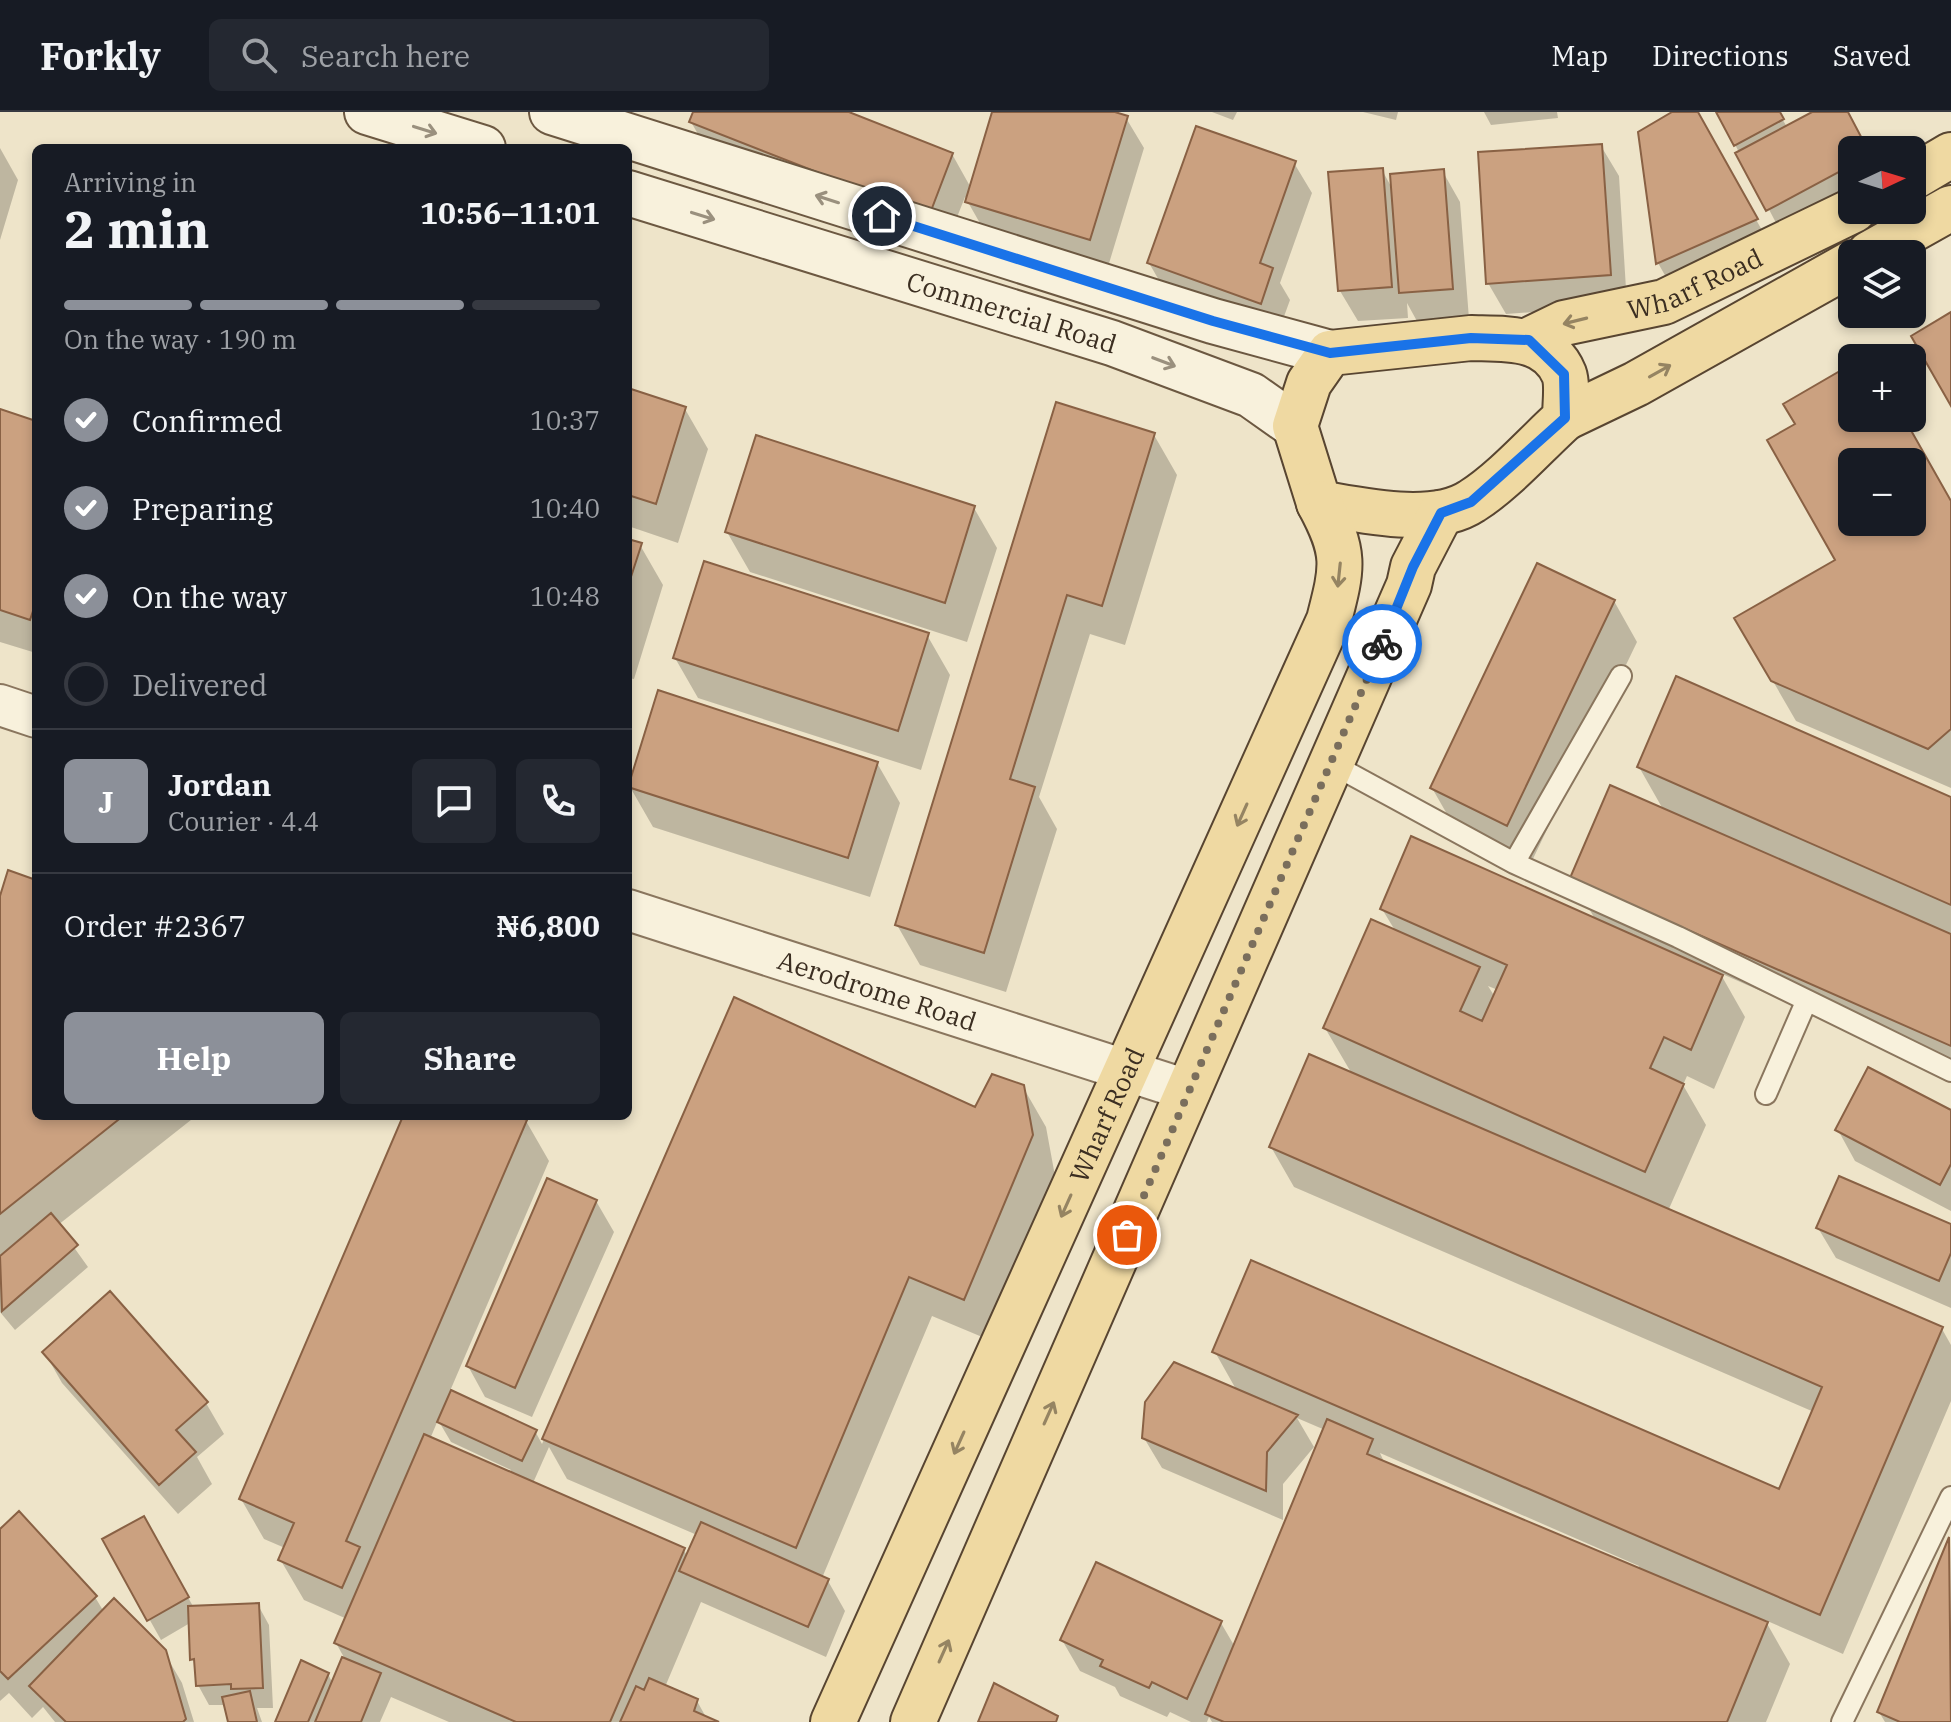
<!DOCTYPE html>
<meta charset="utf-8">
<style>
body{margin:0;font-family:"IBM Plex Serif",serif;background:#242831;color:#f1f3f6;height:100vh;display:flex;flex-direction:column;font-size:30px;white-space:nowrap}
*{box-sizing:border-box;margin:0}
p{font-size:26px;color:#9ea1a6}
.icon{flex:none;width:44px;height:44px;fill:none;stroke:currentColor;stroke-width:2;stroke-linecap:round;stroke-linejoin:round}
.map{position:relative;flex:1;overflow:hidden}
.drawer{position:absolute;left:32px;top:32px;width:600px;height:976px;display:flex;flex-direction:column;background:#171b24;border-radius:12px;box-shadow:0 4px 12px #0003}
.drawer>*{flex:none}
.needle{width:52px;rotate:86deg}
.tools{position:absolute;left:1838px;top:24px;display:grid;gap:16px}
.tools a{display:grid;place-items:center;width:88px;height:88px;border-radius:12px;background:#171b24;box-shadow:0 4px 12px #0003;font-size:40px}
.pin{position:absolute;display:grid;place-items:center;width:68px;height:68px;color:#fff;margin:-34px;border:4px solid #fff;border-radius:50%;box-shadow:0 2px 8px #0007}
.courier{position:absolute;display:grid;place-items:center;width:80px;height:80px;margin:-40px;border:6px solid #1a73e8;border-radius:50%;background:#fff;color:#222;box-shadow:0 2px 10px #0007}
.overview em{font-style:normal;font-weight:700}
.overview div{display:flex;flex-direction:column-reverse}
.overview{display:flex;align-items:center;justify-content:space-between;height:136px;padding:0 32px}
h1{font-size:52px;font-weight:700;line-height:60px}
.bar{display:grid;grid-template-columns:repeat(4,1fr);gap:12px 8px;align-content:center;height:96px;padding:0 32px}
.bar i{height:10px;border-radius:6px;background:#363941}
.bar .on{background:#8c9099}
.bar p{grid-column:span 4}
.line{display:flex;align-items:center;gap:20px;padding:0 32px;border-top:2px solid #363941}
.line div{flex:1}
.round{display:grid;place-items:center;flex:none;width:84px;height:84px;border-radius:12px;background:#242831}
ol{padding:0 32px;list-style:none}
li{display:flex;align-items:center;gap:24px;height:88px}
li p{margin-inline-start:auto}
li .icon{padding:8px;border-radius:50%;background:#8c9099;color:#fff;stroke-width:4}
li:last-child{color:#9ea1a6}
li i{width:44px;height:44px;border:4px solid #363941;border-radius:50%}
.primary-button{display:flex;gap:16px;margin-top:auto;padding:16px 32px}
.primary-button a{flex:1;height:92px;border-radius:12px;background:#8c9099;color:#fff;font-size:32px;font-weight:700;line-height:92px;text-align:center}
.primary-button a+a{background:#242831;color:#f1f3f6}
header{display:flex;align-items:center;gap:48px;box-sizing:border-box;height:112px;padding:0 40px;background:#171b24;border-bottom:2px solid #363941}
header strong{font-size:38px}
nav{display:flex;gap:44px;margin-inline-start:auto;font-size:28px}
.search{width:560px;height:72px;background:#242831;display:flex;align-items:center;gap:20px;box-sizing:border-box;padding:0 28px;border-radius:12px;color:#9ea1a6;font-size:30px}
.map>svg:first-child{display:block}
.shadow{fill:#0003;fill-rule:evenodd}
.building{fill:#cba180;stroke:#896144;stroke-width:2;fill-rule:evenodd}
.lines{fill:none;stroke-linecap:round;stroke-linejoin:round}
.service-casing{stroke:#8a765e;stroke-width:24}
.minor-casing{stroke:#8a765e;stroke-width:44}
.secondary-casing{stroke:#6c5841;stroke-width:48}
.primary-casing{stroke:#584531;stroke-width:48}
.service{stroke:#f8f1dc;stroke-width:20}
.minor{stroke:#f8f1dc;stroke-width:40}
.secondary{stroke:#f8f1dc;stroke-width:44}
.primary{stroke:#efd9a2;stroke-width:44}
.oneway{stroke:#9a907e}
.oneway2{stroke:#958462}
.done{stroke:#7a6e5c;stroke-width:8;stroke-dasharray:0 14.4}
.route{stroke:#1a73e8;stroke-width:10}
.labels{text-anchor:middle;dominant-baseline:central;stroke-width:8;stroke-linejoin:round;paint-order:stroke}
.street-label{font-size:26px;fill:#3b2e21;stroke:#f5eed8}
</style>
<header>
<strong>Forkly</strong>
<div class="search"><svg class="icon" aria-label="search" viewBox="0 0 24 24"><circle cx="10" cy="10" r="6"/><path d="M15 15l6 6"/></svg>Search here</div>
<nav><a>Map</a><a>Directions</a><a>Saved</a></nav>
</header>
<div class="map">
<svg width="1951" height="1610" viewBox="0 0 1951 1610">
<rect width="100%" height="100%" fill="#eee4c9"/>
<path class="shadow" d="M 695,0 L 843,0 L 952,42 L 971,76 L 994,0 L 1109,0 L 1126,6 L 1144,36 L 1107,158 L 985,120 L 965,85 L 946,133 L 709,41 L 691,10 Z
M 1212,0 L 1237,0 L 1233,8 Z
M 1363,0 L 1398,0 L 1396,8 Z
M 1484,0 L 1557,0 L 1558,6 L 1491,13 Z
M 1676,0 L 1696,0 L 1773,138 L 1675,181 L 1658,151 Z
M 1718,0 L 1778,0 L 1787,15 L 1816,0 L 1846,0 L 1867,38 L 1852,38 L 1852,92 L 1785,128 Z
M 1601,34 L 1619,64 L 1627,193 L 1506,202 L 1488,171 Z
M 0,36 L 18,68 L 0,128 Z
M 1294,51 L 1312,81 L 1280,171 L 1290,188 L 1278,221 L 1167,182 L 1149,151 Z
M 1382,58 L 1393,78 L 1443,60 L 1460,90 L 1469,207 L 1418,211 L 1407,191 L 1408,206 L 1358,209 L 1340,179 Z
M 1852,254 L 1852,306 L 1902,306 L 1951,392 L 1951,676 L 1796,609 L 1737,507 L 1838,449 L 1797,313 ZM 1852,350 L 1912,350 L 1912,410 L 1852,410 Z
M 628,278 L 685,297 L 708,337 L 678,431 L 628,414 Z
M 1058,292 L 1154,323 L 1177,363 L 1125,533 L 1090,522 L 1039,685 L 1057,717 L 1006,880 L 920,853 L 897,813 Z
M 0,299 L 36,311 L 36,541 L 0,530 Z
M 974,396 L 997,436 L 967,530 L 750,460 L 727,420 Z
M 628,429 L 640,433 L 663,473 L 634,567 L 628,566 Z
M 1614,489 L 1637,530 L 1530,753 L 1455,716 L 1432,676 Z
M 927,523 L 950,563 L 921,658 L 698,586 L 675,546 Z
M 877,651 L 900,691 L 870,785 L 653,715 L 630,675 Z
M 1639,655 L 1951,687 L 1951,963 L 1720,861 L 1745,905 L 1714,977 L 1687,964 L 1683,973 L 1706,1013 L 1668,1099 L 1942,1217 L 1951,1233 L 1951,1289 L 1843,1542 L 1765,1508 L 1790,1552 L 1766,1610 L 1212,1610 L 1209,1605 L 1207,1610 L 1191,1610 L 1170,1600 L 1167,1605 L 1120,1584 L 1115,1575 L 1080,1559 L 1062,1528 L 1221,1511 L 1235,1535 L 1325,1318 L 1297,1306 L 1314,1335 L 1283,1372 L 1283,1408 L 1162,1356 L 1144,1326 L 1237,1279 L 1215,1240 L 1780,1379 L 1814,1300 L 1294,1075 L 1271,1035 L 1352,962 L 1325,916 L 1396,820 L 1382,797 L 1596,809 L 1572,766 L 1664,699 ZM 1488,874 L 1498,878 L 1495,885 ZM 1380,1341 L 1639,1454 L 1638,1457 L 1385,1352 Z
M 36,770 L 36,1004 L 196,1004 L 58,1113 L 88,1155 L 15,1218 L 0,1200 L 0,790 Z
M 735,888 L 976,998 L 1023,975 L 1046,1015 L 1055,1064 L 987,1227 L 932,1204 L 822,1466 L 828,1469 L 845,1499 L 826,1545 L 701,1490 L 665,1575 L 697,1589 L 707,1607 L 714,1610 L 449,1610 L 391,1585 L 380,1610 L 277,1610 L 328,1562 L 333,1572 L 346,1549 L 336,1531 L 347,1507 L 304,1488 L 280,1447 L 285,1436 L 264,1427 L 241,1387 L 406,1004 L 513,1004 L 526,1009 L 549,1049 L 450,1279 L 535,1319 L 542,1332 ZM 438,1308 L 451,1330 L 511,1358 L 510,1362 L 430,1327 ZM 549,1335 L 567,1367 L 697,1423 L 688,1445 L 683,1437 L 533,1371 Z
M 1951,1000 L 1951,1099 L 1855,1049 L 1838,1018 Z
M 596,1089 L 614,1120 L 532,1305 L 485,1285 L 468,1254 Z
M 1951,1114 L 1951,1196 L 1836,1146 L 1818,1116 Z
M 45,1241 L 206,1291 L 224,1322 L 197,1345 L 212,1372 L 178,1402 L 62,1271 Z
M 143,1406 L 194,1496 L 258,1493 L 269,1513 L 273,1596 L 257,1596 L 262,1610 L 230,1610 L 226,1593 L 209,1593 L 198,1573 L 190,1511 L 161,1528 L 105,1428 Z
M 0,1419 L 95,1485 L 104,1500 L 164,1540 L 182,1571 L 194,1610 L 55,1610 L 43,1595 L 32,1606 L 9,1581 L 0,1589 Z
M 1950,1428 L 1951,1610 L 1885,1610 L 1879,1600 Z"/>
<path class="building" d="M 693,0 L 849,0 L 953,41 L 929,104 L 689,10 Z
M 992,0 L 1115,0 L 1128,4 L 1090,128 L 965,90 Z
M 1672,0 L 1698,0 L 1758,107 L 1656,152 L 1638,20 Z
M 1716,0 L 1780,0 L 1784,7 L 1734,34 Z
M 1812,0 L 1848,0 L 1868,38 L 1852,38 L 1852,53 L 1766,99 L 1735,41 Z
M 1196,14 L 1296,49 L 1260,151 L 1273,156 L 1261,192 L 1147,151 Z
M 1602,32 L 1611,163 L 1486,172 L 1478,40 Z
M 1383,56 L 1392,175 L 1338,179 L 1328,60 Z
M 1444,57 L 1453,177 L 1399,181 L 1390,62 Z
M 1951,200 L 1951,294 L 1911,224 Z
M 1852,252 L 1852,306 L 1904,306 L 1951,389 L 1951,617 L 1928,637 L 1771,569 L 1734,506 L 1835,448 L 1767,328 L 1795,312 L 1783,292 ZM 1852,350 L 1912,350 L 1912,410 L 1852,410 Z
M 628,276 L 686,295 L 656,392 L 628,383 Z
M 1056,290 L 1155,321 L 1102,494 L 1067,483 L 1010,667 L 1035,675 L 984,841 L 895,813 Z
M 0,297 L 36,309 L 36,490 L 30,508 L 0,498 Z
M 756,323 L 975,394 L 945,491 L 725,420 Z
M 628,427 L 642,431 L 628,474 Z
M 704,449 L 929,521 L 898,619 L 673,546 Z
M 1537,451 L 1615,488 L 1507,714 L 1430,676 Z
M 1676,564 L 1951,685 L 1951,793 L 1637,655 Z
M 658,578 L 878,650 L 848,746 L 628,675 Z
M 1610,673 L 1951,822 L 1951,934 L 1570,766 Z
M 1411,724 L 1723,863 L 1691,938 L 1664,925 L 1650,956 L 1684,972 L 1645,1060 L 1323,916 L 1371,807 L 1480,855 L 1460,899 L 1482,909 L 1507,853 L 1380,797 Z
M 8,758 L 36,768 L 36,1004 L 123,1004 L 0,1102 L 0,784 Z
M 734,885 L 975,995 L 992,962 L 1024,973 L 1033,1023 L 964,1188 L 909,1165 L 796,1436 L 542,1327 Z
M 1309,942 L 1943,1215 L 1820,1503 L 1212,1240 L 1251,1148 L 1779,1377 L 1822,1275 L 1269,1035 Z
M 1868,955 L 1951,998 L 1951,1052 L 1940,1073 L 1835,1018 Z
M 403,1004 L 518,1004 L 527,1008 L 346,1429 L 360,1435 L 342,1476 L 278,1448 L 294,1411 L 239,1387 Z
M 1839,1064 L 1951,1112 L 1951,1141 L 1939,1169 L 1816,1116 Z
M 547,1066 L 597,1088 L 515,1276 L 466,1254 Z
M 51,1101 L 78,1133 L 2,1199 L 0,1144 Z
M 110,1179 L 208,1290 L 176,1318 L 196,1340 L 159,1373 L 42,1240 Z
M 1174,1250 L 1298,1303 L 1267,1340 L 1266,1379 L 1142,1326 L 1145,1290 Z
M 451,1278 L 537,1318 L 522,1349 L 437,1310 Z
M 1327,1307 L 1373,1327 L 1367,1342 L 1768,1510 L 1727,1610 L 1224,1610 L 1205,1602 Z
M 424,1322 L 685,1436 L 610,1610 L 516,1610 L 334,1531 Z
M 19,1399 L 97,1484 L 8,1567 L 0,1559 L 0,1417 Z
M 144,1404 L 189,1485 L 147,1509 L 102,1427 Z
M 701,1410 L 829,1467 L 808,1515 L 679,1459 Z
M 1949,1425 L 1951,1610 L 1900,1610 L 1877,1600 Z
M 1096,1450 L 1222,1509 L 1187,1587 L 1152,1570 L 1149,1576 L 1100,1554 L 1103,1548 L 1060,1528 Z
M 114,1486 L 166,1538 L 186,1607 L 183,1610 L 66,1610 L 29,1574 Z
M 259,1491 L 263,1576 L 231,1577 L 231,1572 L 196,1574 L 194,1547 L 190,1548 L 188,1494 Z
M 342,1545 L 381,1561 L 361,1610 L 315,1610 Z
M 301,1548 L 329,1561 L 308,1610 L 275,1610 Z
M 649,1566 L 698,1587 L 694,1599 L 719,1610 L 620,1610 L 636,1574 L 644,1578 Z
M 994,1571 L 1058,1604 L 1056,1610 L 978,1610 Z
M 250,1579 L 257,1610 L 228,1610 L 222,1585 Z"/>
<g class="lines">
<defs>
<path id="service" d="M 1332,652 L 1514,751 L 1621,564
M 1514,751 L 1678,825 L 1951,959
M 1766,982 L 1806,890
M 1842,1610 L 1951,1385"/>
<g id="minor">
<path d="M 0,593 L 36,605"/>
<path id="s1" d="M 628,798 L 1190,979"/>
</g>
<g id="secondary">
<path d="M 367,0 L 483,36"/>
<path d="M 552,0 L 1213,209 L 1330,241"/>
<path id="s2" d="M 628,81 L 1112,231 L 1251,283 L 1295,314"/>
</g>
<g id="primary">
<path d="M 1912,66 L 1951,43"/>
<path d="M 1869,142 L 1951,96"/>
<path d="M 1471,226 C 1504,227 1548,223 1564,262 C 1568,273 1565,293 1565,306 C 1537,331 1504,369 1472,389 C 1433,415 1361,398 1319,391 L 1295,314 L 1309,271 L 1330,241 Z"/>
<path id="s3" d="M 1529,228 L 1564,211 L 1664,190 L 1854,98"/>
<path d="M 1565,306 L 1636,272 L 1852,151"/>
<path id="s4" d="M 833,1610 L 1329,508 C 1343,454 1346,441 1319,391"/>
<path d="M 913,1610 L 1409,473 L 1413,455 L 1441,401"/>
</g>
</defs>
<use href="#service" class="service-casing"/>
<use href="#minor" class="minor-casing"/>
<use href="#secondary" class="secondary-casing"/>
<use href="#primary" class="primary-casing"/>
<use href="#service" class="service"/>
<use href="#minor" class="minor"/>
<use href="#secondary" class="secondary"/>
<use href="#primary" class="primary"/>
</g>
<defs><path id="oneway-shaft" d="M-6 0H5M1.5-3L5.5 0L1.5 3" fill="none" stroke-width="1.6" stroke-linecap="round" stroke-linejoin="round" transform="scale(2)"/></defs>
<g class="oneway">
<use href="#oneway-shaft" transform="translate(425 18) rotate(17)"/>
<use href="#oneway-shaft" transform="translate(827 87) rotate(-162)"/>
<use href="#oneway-shaft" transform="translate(703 104) rotate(17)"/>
<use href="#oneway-shaft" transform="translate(1164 250) rotate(21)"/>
</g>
<g class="oneway2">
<use href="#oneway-shaft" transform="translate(1575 209) rotate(166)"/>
<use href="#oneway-shaft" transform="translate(1660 259) rotate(-29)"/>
<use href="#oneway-shaft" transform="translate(1339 463) rotate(96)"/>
<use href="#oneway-shaft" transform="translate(1242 703) rotate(114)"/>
<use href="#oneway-shaft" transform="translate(1066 1094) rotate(114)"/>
<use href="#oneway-shaft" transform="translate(1049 1301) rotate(-66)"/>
<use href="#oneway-shaft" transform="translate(959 1331) rotate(114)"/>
<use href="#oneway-shaft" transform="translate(944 1539) rotate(-66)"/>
</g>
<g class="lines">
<path class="done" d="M 1127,1123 L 1382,532"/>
<path class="route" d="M 882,104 L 1213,209 L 1330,241 L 1471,226 L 1529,228 L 1564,262 L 1565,306 L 1471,390 L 1441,401 L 1413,455 L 1382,532"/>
</g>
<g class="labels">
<g class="street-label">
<text stroke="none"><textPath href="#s3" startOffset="176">Wharf Road</textPath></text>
<text stroke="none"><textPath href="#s2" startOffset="402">Commercial Road</textPath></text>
<text stroke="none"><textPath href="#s1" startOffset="262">Aerodrome Road</textPath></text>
<text stroke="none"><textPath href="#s4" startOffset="666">Wharf Road</textPath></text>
</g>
</g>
</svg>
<div class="tools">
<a><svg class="needle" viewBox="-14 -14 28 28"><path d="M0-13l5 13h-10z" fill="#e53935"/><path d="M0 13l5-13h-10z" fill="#9ea1a6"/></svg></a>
<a><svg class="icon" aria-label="layers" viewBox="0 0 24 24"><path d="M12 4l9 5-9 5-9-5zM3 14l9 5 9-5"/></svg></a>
<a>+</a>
<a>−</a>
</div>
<div class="pin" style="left:1127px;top:1123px;background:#ea580c"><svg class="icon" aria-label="bag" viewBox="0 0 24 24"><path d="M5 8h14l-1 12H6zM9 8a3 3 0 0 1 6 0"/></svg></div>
<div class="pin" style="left:882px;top:104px;background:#1f2937"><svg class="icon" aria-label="home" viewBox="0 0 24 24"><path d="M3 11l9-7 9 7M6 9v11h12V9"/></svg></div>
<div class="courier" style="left:1382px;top:532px"><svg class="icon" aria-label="bike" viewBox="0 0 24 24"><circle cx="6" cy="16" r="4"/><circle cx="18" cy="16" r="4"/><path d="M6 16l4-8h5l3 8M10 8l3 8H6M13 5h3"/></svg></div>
<section class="drawer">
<div class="overview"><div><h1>2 min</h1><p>Arriving in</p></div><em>10:56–11:01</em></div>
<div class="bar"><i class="on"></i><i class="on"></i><i class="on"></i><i></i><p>On the way · 190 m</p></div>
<ol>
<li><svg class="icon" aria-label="check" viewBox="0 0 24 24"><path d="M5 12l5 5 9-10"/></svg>Confirmed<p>10:37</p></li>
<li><svg class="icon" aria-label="check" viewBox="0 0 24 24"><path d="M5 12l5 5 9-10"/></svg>Preparing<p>10:40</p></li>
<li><svg class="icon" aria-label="check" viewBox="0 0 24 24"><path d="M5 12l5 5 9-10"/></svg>On the way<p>10:48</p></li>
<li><i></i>Delivered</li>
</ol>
<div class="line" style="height:144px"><b class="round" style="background:#8c9099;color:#fff">J</b><div><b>Jordan</b><p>Courier · 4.4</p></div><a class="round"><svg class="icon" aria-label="chat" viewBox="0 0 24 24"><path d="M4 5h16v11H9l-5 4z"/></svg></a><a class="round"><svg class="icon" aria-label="phone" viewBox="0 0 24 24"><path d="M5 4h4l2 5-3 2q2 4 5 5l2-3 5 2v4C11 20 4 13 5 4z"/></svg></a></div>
<div class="line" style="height:104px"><div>Order #2367</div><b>₦6,800</b></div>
<div class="primary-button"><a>Help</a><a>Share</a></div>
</section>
</div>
